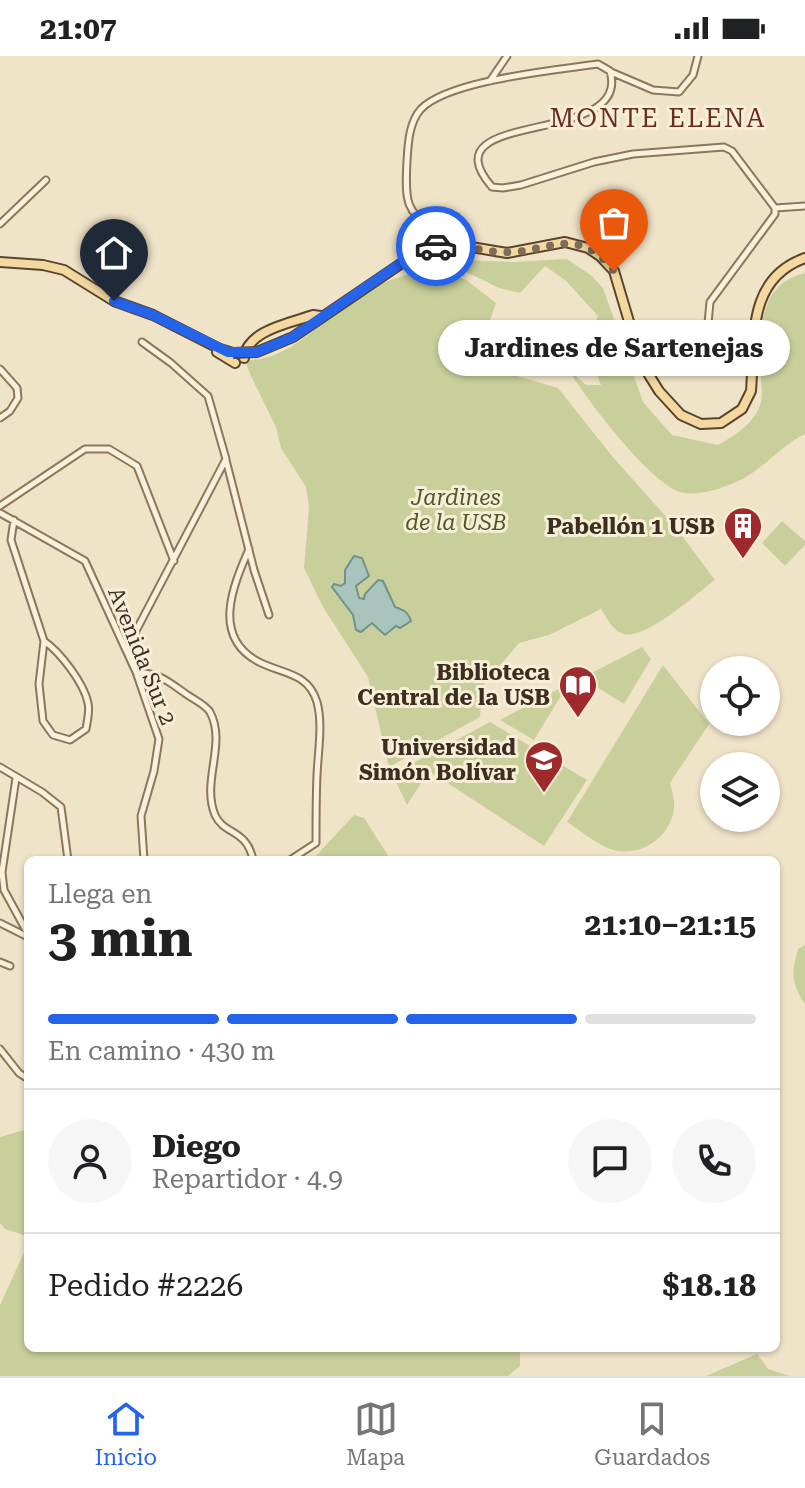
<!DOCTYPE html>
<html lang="es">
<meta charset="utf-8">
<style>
body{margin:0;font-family:"Roboto Serif",serif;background:#f6f6f6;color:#202124;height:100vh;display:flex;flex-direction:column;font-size:30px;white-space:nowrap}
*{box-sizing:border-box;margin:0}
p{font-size:26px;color:#757577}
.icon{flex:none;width:44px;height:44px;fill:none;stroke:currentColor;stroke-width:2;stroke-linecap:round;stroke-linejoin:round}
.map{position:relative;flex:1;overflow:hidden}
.sheet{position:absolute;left:24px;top:800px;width:756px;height:496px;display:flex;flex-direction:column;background:#fff;border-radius:12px;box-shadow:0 2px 6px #0004}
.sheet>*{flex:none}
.tools{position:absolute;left:700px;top:600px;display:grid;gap:16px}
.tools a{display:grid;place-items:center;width:80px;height:80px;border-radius:50%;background:#fff;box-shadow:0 2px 6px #0004;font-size:40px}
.pin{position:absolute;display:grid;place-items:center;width:68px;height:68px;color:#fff;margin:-82px -34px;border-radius:50% 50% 50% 0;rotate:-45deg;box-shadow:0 0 8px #0007}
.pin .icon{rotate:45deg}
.courier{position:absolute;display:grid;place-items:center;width:80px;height:80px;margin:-40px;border:6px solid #2563eb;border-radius:50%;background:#fff;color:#222;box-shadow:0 2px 10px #0007}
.bubble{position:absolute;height:56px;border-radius:28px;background:#fff;box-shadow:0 2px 6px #0004;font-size:26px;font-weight:700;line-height:56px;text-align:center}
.summary em{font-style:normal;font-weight:700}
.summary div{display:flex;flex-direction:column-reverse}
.summary{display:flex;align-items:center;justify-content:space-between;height:136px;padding:0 24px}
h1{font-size:52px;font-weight:700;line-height:60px}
.bar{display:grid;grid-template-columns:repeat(4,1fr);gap:12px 8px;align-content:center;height:96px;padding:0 24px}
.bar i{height:10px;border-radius:6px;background:#e0e0e0}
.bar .current{background:#2563eb}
.bar p{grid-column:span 4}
.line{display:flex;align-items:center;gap:20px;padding:0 24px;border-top:2px solid #e0e0e0}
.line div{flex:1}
.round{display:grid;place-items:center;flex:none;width:84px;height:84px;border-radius:42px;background:#f6f6f6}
.status{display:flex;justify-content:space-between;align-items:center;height:56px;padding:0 40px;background:#fff;direction:ltr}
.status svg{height:22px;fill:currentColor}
.tab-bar{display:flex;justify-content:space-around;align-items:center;height:112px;border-top:2px solid #e0e0e0;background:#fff;font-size:22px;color:#757577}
.tab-bar a{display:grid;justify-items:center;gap:4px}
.tab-bar .current{color:#2563eb}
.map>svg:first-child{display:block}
.green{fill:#c9cf9b}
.water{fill:#a9c4bc;stroke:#6f938a;stroke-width:2}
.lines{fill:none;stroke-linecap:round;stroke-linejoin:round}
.minor-casing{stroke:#8d765c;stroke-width:9}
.primary-casing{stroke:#5b4430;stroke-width:12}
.minor{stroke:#faf1dc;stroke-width:5}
.primary{stroke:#f3d9a0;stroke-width:8}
.primary-bridge-casing{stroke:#5b4430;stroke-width:12;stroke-linecap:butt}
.primary-bridge{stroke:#f3d9a0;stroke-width:8}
.done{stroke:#7c6e5b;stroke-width:8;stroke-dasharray:0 14.4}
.route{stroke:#2563eb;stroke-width:10}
.labels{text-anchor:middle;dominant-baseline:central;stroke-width:6;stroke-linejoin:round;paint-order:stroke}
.park-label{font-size:22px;font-style:italic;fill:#4d5a26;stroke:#f7eed8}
.poi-label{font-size:22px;font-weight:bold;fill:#3d2e20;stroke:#f7eed8;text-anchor:end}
.street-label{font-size:22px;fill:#3d2e20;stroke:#f7eed8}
.quarter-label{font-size:26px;letter-spacing:2px;fill:#6b2e1e;stroke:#f7eed8}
</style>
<div class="status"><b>21:07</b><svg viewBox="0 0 49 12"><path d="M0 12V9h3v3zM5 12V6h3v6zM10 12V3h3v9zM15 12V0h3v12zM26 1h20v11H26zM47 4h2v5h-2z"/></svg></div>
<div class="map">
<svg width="805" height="1320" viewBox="0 0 805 1320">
<rect width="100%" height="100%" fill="#f0e4c8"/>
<path class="green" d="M 440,203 L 513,206 L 567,203 L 592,220 L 603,232 L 643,346 L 672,379 L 718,389 C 736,379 755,367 761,346 C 763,339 761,328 761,321 C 761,279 755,229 805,217 L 805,378 C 780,390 760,417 734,427 C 720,433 695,441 680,436 C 651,428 584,341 569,314 L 586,329 L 601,329 L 584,286 L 598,260 L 566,225 L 545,210 L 520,237 L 499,232 Z
M 434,210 L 466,224 L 496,247 L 484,281 L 486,299 L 517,320 L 558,332 L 612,400 L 676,472 L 715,524 C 697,537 642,588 621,577 C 612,573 606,561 601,553 L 549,579 L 519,587 L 482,631 L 480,661 L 389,711 L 368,621 L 323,551 L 304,512 L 309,451 L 306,431 L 281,392 L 276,371 L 250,318 L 245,304 C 292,306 326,259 363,236 C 384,224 412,218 434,210 Z
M 782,465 L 805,485 L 805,489 L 785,510 L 762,487 Z
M 642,591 L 651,603 L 624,648 L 582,622 Z
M 663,609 L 709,668 L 670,727 C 672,735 675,744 674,752 C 671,782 639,803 610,793 C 595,787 581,775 567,766 Z
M 568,628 L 534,684 L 500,664 Z
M 490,666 L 587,724 L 544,790 L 429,715 L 407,749 L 395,724 L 400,714 Z
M 354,759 L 364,762 L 391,804 L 312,804 Z
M 805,889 L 805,949 C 791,925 791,920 798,893 Z
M 28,1073 L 28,1292 L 520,1292 L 520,1310 L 508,1320 L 0,1320 L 0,1249 L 27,1190 L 27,1180 L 5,1173 L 0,1167 L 0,1081 Z
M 757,1298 L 768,1313 L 790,1320 L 706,1320 Z"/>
<path class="water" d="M 354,500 L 362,502 L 369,520 L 356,530 L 359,542 L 364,543 L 365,538 L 378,524 L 383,525 L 395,551 C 404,554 408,556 411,565 L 400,572 L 396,570 L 385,579 L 372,567 L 361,576 L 356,574 L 353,559 L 332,531 L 334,528 L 341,530 L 345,527 L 345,514 Z"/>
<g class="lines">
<defs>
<path id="minor" d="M 611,16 L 653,34 L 679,36 L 693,19 L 698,0
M 490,25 L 507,0
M 0,168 L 46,124
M 446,187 C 409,153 404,158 407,105 C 408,88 409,66 421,53 C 449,24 557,14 598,8 L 610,15 C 633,92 423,51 492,131 L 503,132 L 521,129 L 594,106 L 633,98 L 724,91 L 732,95 L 775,152 L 805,150
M 706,289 L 710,246 L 775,158 L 775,152
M 0,313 L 17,332 L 18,342 L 10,355 L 0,362
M 226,404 L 254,514 L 269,559
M 0,450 L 85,393 L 109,393 L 137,410 L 174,505
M 0,457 L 85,505 L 136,616 L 159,683 L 154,715 L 141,760 L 144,804
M 14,464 L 11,484 L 44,585 L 39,628 L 43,665 L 53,679 L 70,684 L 86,673 C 87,666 90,655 88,647 C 84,627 60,596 44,585
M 249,493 C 233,530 211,581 259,606 C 282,618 308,616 317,646 C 323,668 318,696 317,719 C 316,742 316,764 316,787 L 290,804
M 126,594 L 226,403 L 208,340 L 171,307 L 142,286
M 136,616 C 161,618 166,624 186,638 C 193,643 206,649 210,656 C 227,688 201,725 215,759 C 224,779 247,773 253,804
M 0,711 L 42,736 L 61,751 L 68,804
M 16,722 L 2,816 L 4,834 L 28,878
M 0,867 L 28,881
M 0,906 L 10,910
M 0,993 L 19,1017 L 28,1023"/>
<path id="primary" d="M 0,206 L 43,209 L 64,214 L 114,245 L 153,259 L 220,293 L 233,297
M 217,296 L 235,307
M 257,296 L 293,281 L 421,194 L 447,187 L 507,197 L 565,186 L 588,192 L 600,200 L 614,215 L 641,306 L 659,335 L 681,359 L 701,368 L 721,367 L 742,353 L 751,335 C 755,284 746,223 805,202
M 244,302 C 247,274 291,267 313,259 L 321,260"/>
</defs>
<use href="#minor" class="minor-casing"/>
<use href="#primary" class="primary-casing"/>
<use href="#minor" class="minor"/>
<use href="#primary" class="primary"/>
<defs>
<path id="primary-bridge" d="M 233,297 L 257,296"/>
</defs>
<use href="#primary-bridge" class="primary-bridge-casing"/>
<use href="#primary-bridge" class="primary-bridge"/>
</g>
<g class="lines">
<path class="done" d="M 436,190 C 456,185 477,195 498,196 C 546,200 575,165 614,215"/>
<path class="route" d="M 114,245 L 153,259 L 228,296 L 257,296 L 293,281 L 398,209 L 421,194 L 436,190"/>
</g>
<defs>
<symbol id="building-pin" viewBox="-11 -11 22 30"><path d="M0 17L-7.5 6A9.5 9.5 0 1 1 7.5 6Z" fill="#9e2a2b" stroke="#f7eed8"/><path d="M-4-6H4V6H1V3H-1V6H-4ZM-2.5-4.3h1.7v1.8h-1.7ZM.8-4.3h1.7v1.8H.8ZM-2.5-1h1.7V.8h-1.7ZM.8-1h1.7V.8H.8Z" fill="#fff"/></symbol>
<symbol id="library-pin" viewBox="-11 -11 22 30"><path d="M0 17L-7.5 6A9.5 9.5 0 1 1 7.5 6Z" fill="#9e2a2b" stroke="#f7eed8"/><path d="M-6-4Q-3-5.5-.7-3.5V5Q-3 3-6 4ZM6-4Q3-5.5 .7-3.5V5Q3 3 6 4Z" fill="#fff"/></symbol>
<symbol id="university-pin" viewBox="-11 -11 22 30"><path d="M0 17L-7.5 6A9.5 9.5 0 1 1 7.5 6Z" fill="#9e2a2b" stroke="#f7eed8"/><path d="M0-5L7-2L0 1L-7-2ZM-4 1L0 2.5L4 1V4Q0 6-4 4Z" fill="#fff"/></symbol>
</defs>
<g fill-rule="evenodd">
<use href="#building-pin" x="721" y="448" width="44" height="60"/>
<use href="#library-pin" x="556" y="607" width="44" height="60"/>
<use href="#university-pin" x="522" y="682" width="44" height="60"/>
</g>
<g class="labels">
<g class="park-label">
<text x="456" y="441">Jardines<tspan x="456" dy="25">de la USB</tspan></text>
</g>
<g class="poi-label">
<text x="715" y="470">Pabellón 1 USB</text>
<text x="550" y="616">Biblioteca<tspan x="550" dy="25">Central de la USB</tspan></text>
<text x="516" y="691">Universidad<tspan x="516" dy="25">Simón Bolívar</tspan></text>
</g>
<g class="street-label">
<text transform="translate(142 600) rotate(68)">Avenida Sur 2</text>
</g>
<g class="quarter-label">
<text x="658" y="62">MONTE ELENA</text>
</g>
</g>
</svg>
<div class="tools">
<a><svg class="icon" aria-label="locate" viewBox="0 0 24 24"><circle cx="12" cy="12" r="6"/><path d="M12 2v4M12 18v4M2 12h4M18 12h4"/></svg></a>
<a><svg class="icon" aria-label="layers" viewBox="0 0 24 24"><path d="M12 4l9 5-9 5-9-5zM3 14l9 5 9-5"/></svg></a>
</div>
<div class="pin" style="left:614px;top:215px;background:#ea580c"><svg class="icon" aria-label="bag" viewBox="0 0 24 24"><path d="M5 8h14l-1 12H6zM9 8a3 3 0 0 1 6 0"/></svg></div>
<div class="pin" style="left:114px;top:245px;background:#1f2937"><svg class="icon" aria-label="home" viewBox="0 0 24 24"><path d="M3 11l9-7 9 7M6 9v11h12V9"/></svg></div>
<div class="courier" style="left:436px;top:190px"><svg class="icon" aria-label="car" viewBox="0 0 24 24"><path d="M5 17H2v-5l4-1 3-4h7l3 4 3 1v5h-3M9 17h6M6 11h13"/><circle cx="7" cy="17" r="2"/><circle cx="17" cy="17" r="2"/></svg></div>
<div class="bubble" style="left:438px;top:264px;width:352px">Jardines de Sartenejas</div>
<section class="sheet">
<div class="summary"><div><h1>3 min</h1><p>Llega en</p></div><em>21:10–21:15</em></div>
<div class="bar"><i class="current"></i><i class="current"></i><i class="current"></i><i></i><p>En camino · 430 m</p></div>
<div class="line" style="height:144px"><a class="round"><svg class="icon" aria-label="person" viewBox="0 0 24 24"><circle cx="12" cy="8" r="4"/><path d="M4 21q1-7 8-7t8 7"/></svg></a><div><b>Diego</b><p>Repartidor · 4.9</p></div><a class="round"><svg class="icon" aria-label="chat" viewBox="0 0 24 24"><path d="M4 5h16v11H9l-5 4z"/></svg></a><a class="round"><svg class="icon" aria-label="phone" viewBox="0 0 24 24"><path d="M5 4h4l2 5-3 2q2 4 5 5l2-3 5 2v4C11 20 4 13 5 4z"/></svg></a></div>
<div class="line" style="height:104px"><div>Pedido #2226</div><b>$18.18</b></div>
</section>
</div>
<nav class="tab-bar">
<a class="current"><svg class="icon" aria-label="home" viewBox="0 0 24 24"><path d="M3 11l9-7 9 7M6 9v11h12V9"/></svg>Inicio</a>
<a><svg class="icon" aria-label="map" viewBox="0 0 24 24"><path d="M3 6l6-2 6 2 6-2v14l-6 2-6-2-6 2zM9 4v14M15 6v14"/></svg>Mapa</a>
<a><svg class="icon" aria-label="saved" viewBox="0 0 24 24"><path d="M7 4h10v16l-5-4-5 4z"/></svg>Guardados</a>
</nav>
